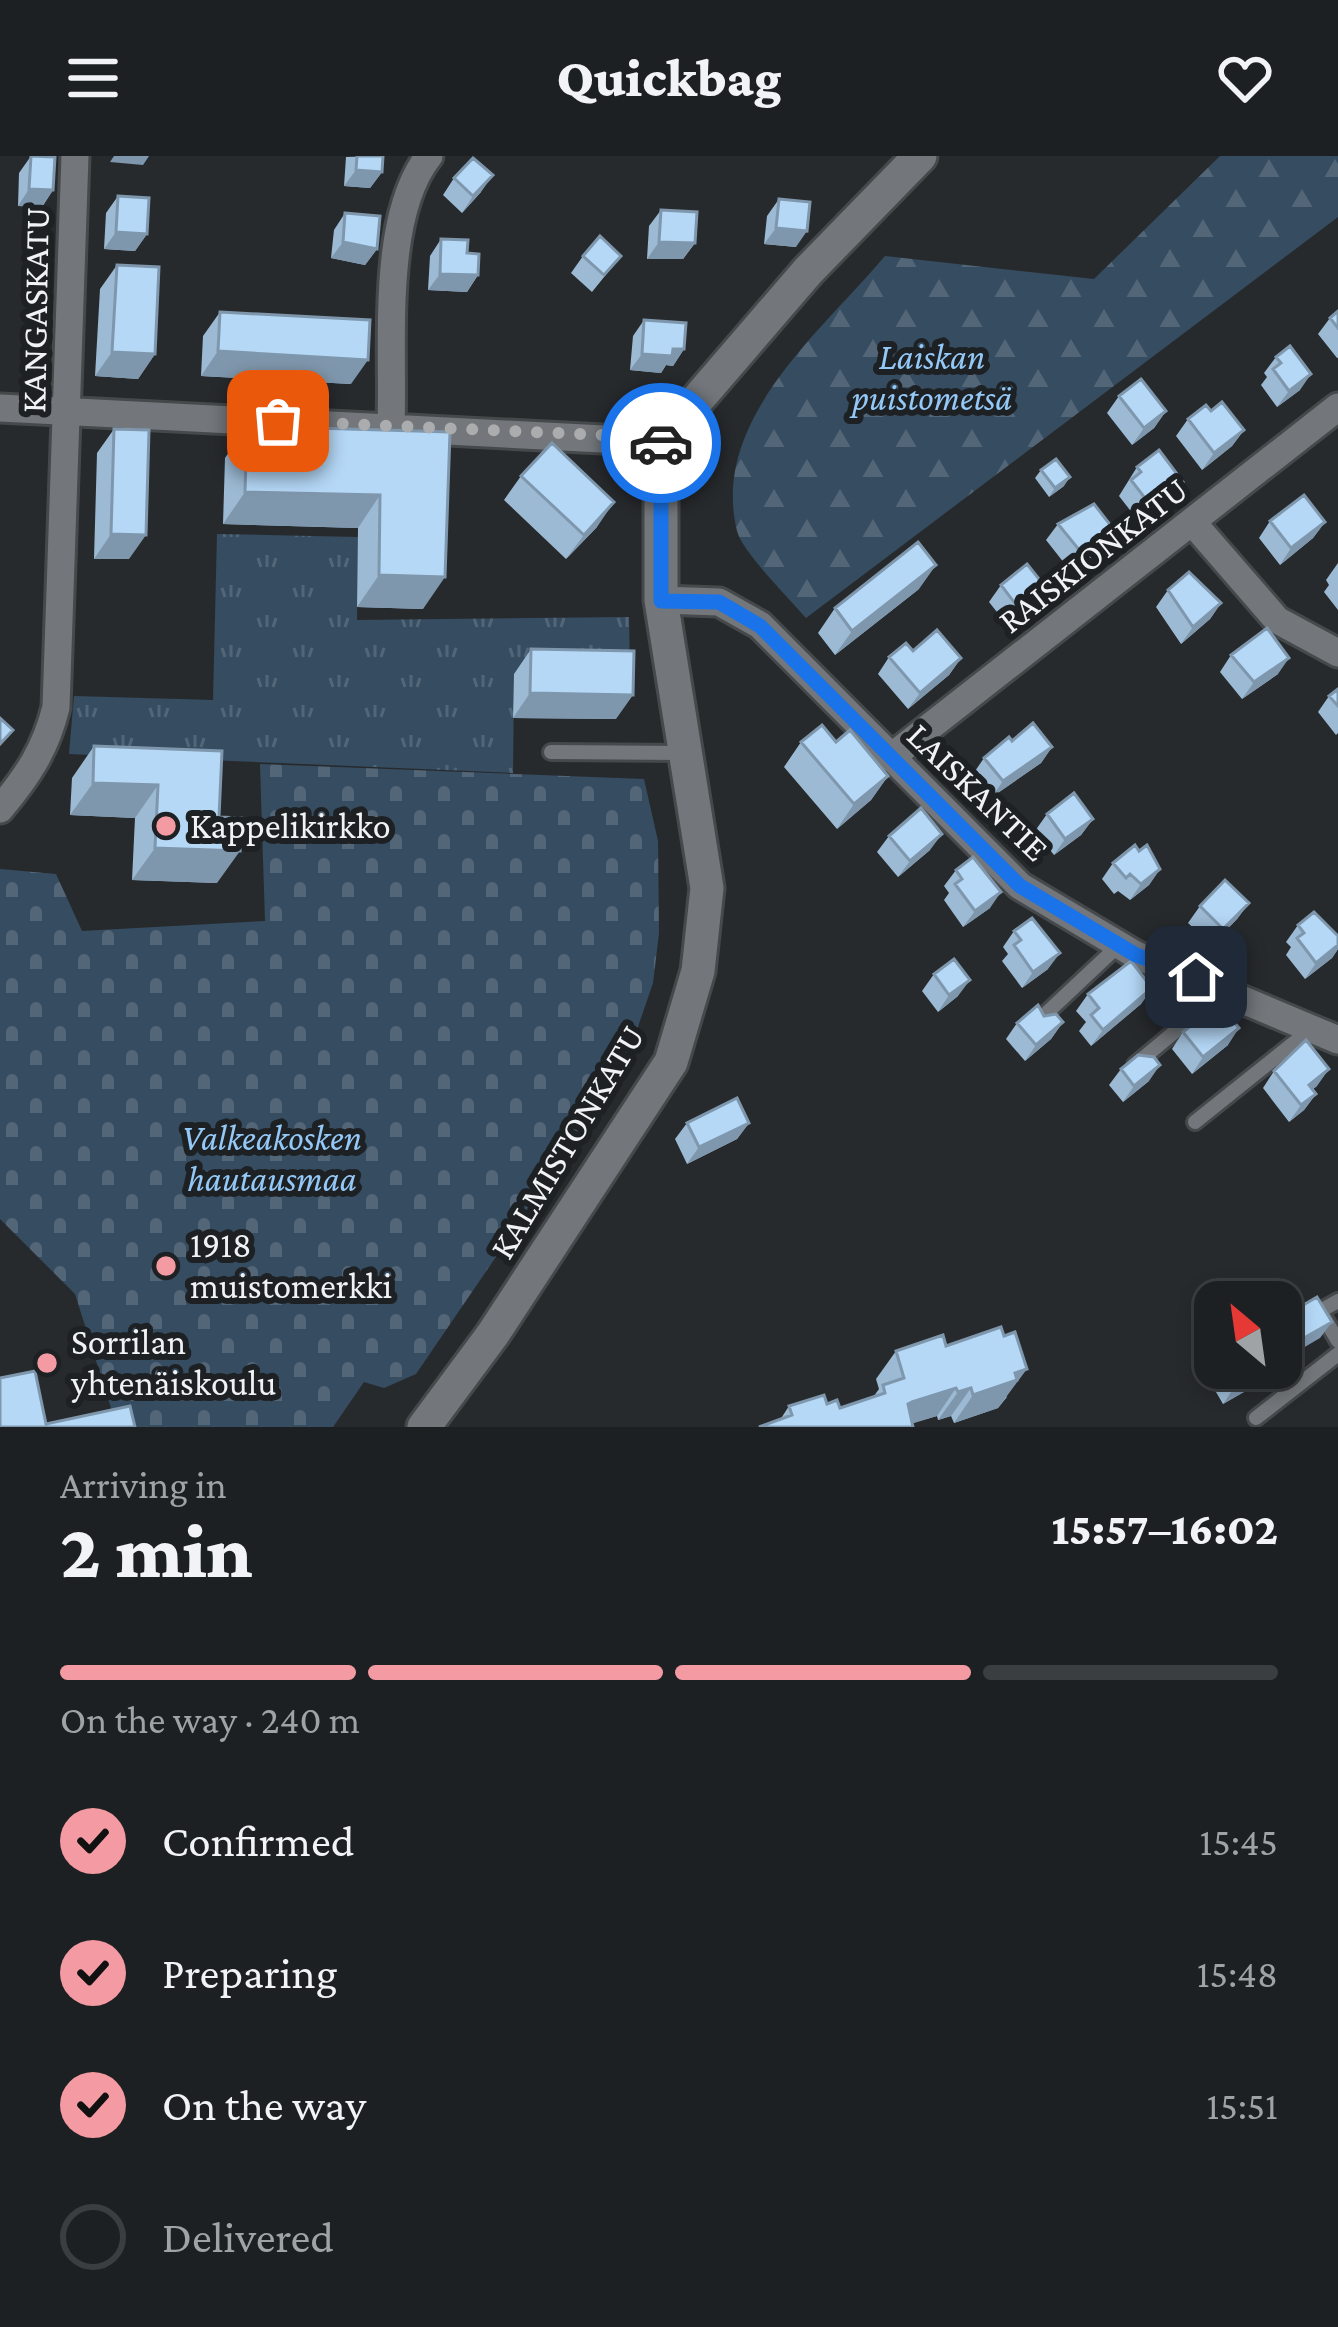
<!DOCTYPE html>
<meta charset="utf-8">
<style>
body{margin:0;font-family:"Crimson Pro",serif;background:#25282a;color:#f1f3f6;height:100vh;display:flex;flex-direction:column;font-size:45px;white-space:nowrap}
*{box-sizing:border-box;margin:0}
p{font-size:39px;color:#a0a3a5}
.icon{flex:none;width:66px;height:66px;fill:none;stroke:currentColor;stroke-width:2;stroke-linecap:round;stroke-linejoin:round}
.map{position:relative;height:1271px;overflow:hidden}
.drawer{display:flex;flex-direction:column;background:#1d2022;flex:1}
.drawer>*{flex:none}
.needle{width:78px;rotate:331deg}
.controls{position:absolute;left:1194px;top:1125px;display:grid;gap:24px}
.controls a{display:grid;place-items:center;width:108px;height:108px;border-radius:24px;background:#1d2022;box-shadow:0 6px 18px #0003,0 0 0 3px #3b3e40;font-size:60px}
.pin{position:absolute;display:grid;place-items:center;width:102px;height:102px;color:#fff;margin:-51px;border-radius:24px;box-shadow:0 6px 18px #0006}
.courier{position:absolute;display:grid;place-items:center;width:120px;height:120px;margin:-60px;border:9px solid #1a73e8;border-radius:50%;background:#fff;color:#222;box-shadow:0 3px 15px #0007}
.head em{font-style:normal;font-weight:800}
.head div{display:flex;flex-direction:column-reverse}
.head{display:flex;align-items:center;justify-content:space-between;height:204px;padding:0 60px}
h1{font-size:78px;font-weight:800;line-height:90px}
.bar{display:grid;grid-template-columns:repeat(4,1fr);gap:18px 12px;align-content:center;height:144px;padding:0 60px}
.bar i{height:15px;border-radius:9px;background:#3b3e40}
.bar .current{background:#f49aa2}
.bar p{grid-column:span 4}
ol{padding:0 60px;list-style:none}
li{display:flex;align-items:center;gap:36px;height:132px}
li p{margin-inline-start:auto}
li .icon{padding:12px;border-radius:50%;background:#f49aa2;color:#111;stroke-width:4}
li:last-child{color:#a0a3a5}
li i{width:66px;height:66px;border:6px solid #3b3e40;border-radius:50%}
header{display:flex;justify-content:space-between;align-items:center;height:156px;padding:0 60px;background:#1d2022;font-size:54px;font-weight:800}
.map>svg:first-child{display:block}
.forest{fill:url(#forest-firs)}
.cemetery{fill:url(#cemetery-stones)}
.park{fill:url(#park-tufts)}
.lines{fill:none;stroke-linecap:round;stroke-linejoin:round}
.service-casing{stroke:#46494b;stroke-width:20}
.minor-casing{stroke:#46494b;stroke-width:33}
.tertiary-casing{stroke:#46494b;stroke-width:39}
.service{stroke:#73777b;stroke-width:14}
.minor{stroke:#73777b;stroke-width:27}
.tertiary{stroke:#73777b;stroke-width:33}
.wall{fill:#9cbad4}
.shaded-wall{fill:#7f97ad}
.building{fill:#b5d8f7;stroke:#7f97ad;stroke-width:3}
.done{stroke:#aaacae;stroke-width:12;stroke-dasharray:0 21.6}
.route{stroke:#1a73e8;stroke-width:15}
.poi-dot{fill:#f49aa2;stroke:#1e2124;stroke-width:4.5}
.labels{text-anchor:middle;dominant-baseline:central;stroke-width:12;stroke-linejoin:round;paint-order:stroke}
.street-label{font-size:36px;fill:#f0f2f4;stroke:#1e2124}
.park-label{font-size:36px;font-style:italic;fill:#93c8f7;stroke:#1e2124}
.poi-label{font-size:36px;fill:#f0f2f4;stroke:#1e2124;text-anchor:start}
</style>
<header><svg class="icon" aria-label="menu" viewBox="0 0 24 24"><path d="M4 6h16M4 12h16M4 18h16"/></svg>Quickbag<svg class="icon" aria-label="heart" viewBox="0 0 24 24"><path d="M12 20l-8-8c-3-5 5-10 8-4 3-6 11-1 8 4z"/></svg></header>
<div class="map">
<svg width="1338" height="1271" viewBox="0 0 1338 1271">
<defs>
<pattern id="forest-firs" width="22" height="20" patternUnits="userSpaceOnUse" patternTransform="scale(3)"><rect width="22" height="20" fill="#354c61"/><path d="M5 1l3.5 6h-7zM16 11l3.5 6h-7z" fill="#536678"/></pattern>
<pattern id="cemetery-stones" width="16" height="16" patternUnits="userSpaceOnUse" patternTransform="scale(3)"><rect width="16" height="16" fill="#354c61"/><path d="M2 7V4a2 2 0 0 1 4 0v3zM10 15v-3a2 2 0 0 1 4 0v3z" fill="#536678"/></pattern>
<pattern id="park-tufts" width="24" height="20" patternUnits="userSpaceOnUse" patternTransform="scale(3)"><rect width="24" height="20" fill="#354c61"/><path d="M3 7l-1-3M5 7V3M7 7l1-3M15 17l-1-3M17 17v-4M19 17l1-3" fill="none" stroke="#536678"/></pattern>
</defs>
<rect width="100%" height="100%" fill="#272a2d"/>
<path class="forest" d="M 1220,0 L 1338,0 L 1338,61 L 806,462 C 790,443 743,397 737,375 C 710,264 821,176 885,100 L 1094,123 Z"/>
<path class="cemetery" d="M 260,608 L 644,623 L 658,685 L 659,777 L 653,827 L 629,897 L 614,928 L 416,1218 L 384,1232 L 364,1226 L 333,1271 L 117,1271 L 75,1138 L 0,1063 L 0,713 L 56,718 L 82,775 L 265,765 Z"/>
<path class="park" d="M 217,378 L 358,381 L 357,464 L 629,461 L 630,519 L 514,518 L 513,617 L 69,598 L 74,540 L 213,544 Z"/>
<g class="lines">
<defs>
<path id="service" d="M 551,596 L 684,597
M 1037,866 L 1119,789
M 1135,909 L 1222,836
M 1195,966 L 1310,874
M 1338,1145 L 1320,1155 L 1338,1185
M 1256,1262 L 1338,1198"/>
<path id="minor" d="M 0,252 L 661,286
M 391,270 C 394,192 380,62 429,0
M 1193,367 L 1277,464 L 1338,497
M 661,444 L 719,446 L 760,469 L 1020,730 L 1136,799 L 1338,884
M 890,602 L 1338,251
M 0,653 C 27,621 46,593 56,551 L 75,0"/>
<path id="tertiary" d="M 424,1271 L 493,1178 L 671,906 L 698,815 L 707,732 L 661,444 L 661,286 L 808,115 L 920,0"/>
</defs>
<use href="#service" class="service-casing"/>
<use href="#minor" class="minor-casing"/>
<use href="#tertiary" class="tertiary-casing"/>
<use href="#service" class="service"/>
<use href="#minor" class="minor"/>
<use href="#tertiary" class="tertiary"/>
</g>
<path class="wall" d="M 31,0 L 53,34 L 42,51 L 18,50 L 19,17 Z
M 383,0 L 382,16 L 370,32 L 344,30 L 346,1 Z
M 454,22 L 481,36 L 462,57 L 443,39 Z
M 118,40 L 147,78 L 135,95 L 104,93 L 106,57 Z
M 779,43 L 796,91 L 764,88 L 767,60 Z
M 661,54 L 695,87 L 683,103 L 647,103 L 649,70 Z
M 345,57 L 377,93 L 365,109 L 331,102 L 334,74 Z
M 441,83 L 467,97 L 478,119 L 467,136 L 428,134 L 430,100 Z
M 583,100 L 621,100 L 592,136 L 571,117 Z
M 117,109 L 155,198 L 138,223 L 95,220 L 100,133 Z
M 1338,155 L 1338,202 L 1337,202 L 1318,178 L 1330,162 Z
M 220,156 L 351,228 L 201,220 L 203,180 Z
M 644,164 L 684,193 L 673,210 L 666,209 L 661,217 L 630,214 L 633,180 Z
M 1276,201 L 1300,234 L 1277,251 L 1261,229 L 1267,221 L 1264,217 Z
M 1119,240 L 1166,255 L 1154,272 L 1132,289 L 1107,257 Z
M 1211,255 L 1244,274 L 1232,290 L 1202,314 L 1176,280 L 1188,263 Z
M 247,270 L 450,276 L 423,453 L 357,451 L 358,372 L 223,368 L 225,302 Z
M 114,273 L 129,403 L 94,403 L 97,297 Z
M 1137,311 L 1171,342 L 1140,367 L 1119,340 Z
M 1041,314 L 1064,330 L 1049,341 L 1035,322 Z
M 521,320 L 597,371 L 566,403 L 504,344 Z
M 1270,365 L 1325,366 L 1313,382 L 1280,409 L 1259,382 Z
M 1058,368 L 1104,391 L 1072,417 L 1046,384 Z
M 1338,407 L 1338,454 L 1324,436 L 1329,429 L 1326,424 Z
M 1001,429 L 1035,450 L 1008,470 L 989,446 Z
M 919,433 L 835,499 L 818,477 L 835,452 Z
M 1168,434 L 1221,447 L 1210,463 L 1181,488 L 1156,451 Z
M 531,493 L 616,563 L 513,562 L 514,518 Z
M 1231,499 L 1278,518 L 1242,543 L 1220,516 Z
M 889,501 L 961,502 L 949,519 L 908,553 L 878,518 Z
M 1338,533 L 1338,577 L 1336,579 L 1318,556 L 1329,540 Z
M 1012,585 L 1052,591 L 1041,607 L 992,641 L 973,618 L 984,602 Z
M 801,586 L 836,586 L 888,620 L 871,644 L 837,673 L 784,611 Z
M 94,590 L 222,595 L 217,727 L 132,724 L 135,662 L 70,659 L 72,622 Z
M 1047,658 L 1093,663 L 1081,679 L 1054,699 L 1035,675 Z
M 889,680 L 930,694 L 898,721 L 877,696 Z
M 1139,695 L 1160,713 L 1149,729 L 1130,744 L 1118,735 L 1114,738 L 1102,723 L 1113,707 Z
M 956,714 L 990,752 L 963,771 L 944,744 L 949,737 L 944,730 Z
M 1249,747 L 1237,763 L 1212,789 L 1188,767 L 1200,750 Z
M 1298,769 L 1338,780 L 1338,793 L 1332,802 L 1305,823 L 1286,799 L 1291,791 L 1286,786 Z
M 1014,775 L 1048,813 L 1022,832 L 1002,805 L 1008,798 L 1003,791 Z
M 934,818 L 958,840 L 938,856 L 922,835 Z
M 1152,832 L 1141,848 L 1091,890 L 1079,875 L 1086,866 L 1076,855 L 1088,838 Z
M 1044,860 L 1063,866 L 1051,883 L 1025,905 L 1006,883 L 1017,867 Z
M 1183,876 L 1228,889 L 1192,918 L 1172,893 Z
M 1121,913 L 1149,925 L 1123,946 L 1109,929 Z
M 1274,915 L 1317,930 L 1313,933 L 1316,938 L 1304,954 L 1289,966 L 1263,932 Z
M 687,967 L 749,967 L 737,983 L 687,1008 L 675,983 Z
M 946,1190 L 1007,1241 L 998,1252 L 954,1267 L 951,1260 L 938,1264 L 937,1260 L 912,1267 L 780,1264 L 789,1250 L 827,1248 L 840,1252 L 874,1240 L 879,1233 L 876,1223 L 896,1195 Z
M 1217,1212 L 1276,1212 L 1270,1221 L 1223,1248 L 1209,1224 Z"/>
<path class="shaded-wall" d="M 114,0 L 149,0 L 143,9 L 110,6 Z
M 356,14 L 382,16 L 370,32 L 344,30 Z
M 493,19 L 481,36 L 462,57 L 473,40 Z
M 29,33 L 53,34 L 42,51 L 18,50 Z
M 776,72 L 807,75 L 796,91 L 764,88 Z
M 116,76 L 147,78 L 135,95 L 104,93 Z
M 343,86 L 377,93 L 365,109 L 331,102 Z
M 659,86 L 695,87 L 683,103 L 647,103 Z
M 440,118 L 478,119 L 467,136 L 428,134 Z
M 673,193 L 684,193 L 673,210 L 666,209 L 661,217 L 630,214 L 642,198 Z
M 218,195 L 368,204 L 351,228 L 201,220 Z
M 112,196 L 155,198 L 138,223 L 95,220 Z
M 1311,218 L 1300,234 L 1277,251 L 1289,235 Z
M 1166,255 L 1154,272 L 1132,289 L 1144,272 Z
M 1244,274 L 1232,290 L 1202,314 L 1214,297 Z
M 1070,321 L 1064,330 L 1049,341 L 1055,332 Z
M 1183,326 L 1171,342 L 1140,367 L 1151,350 Z
M 245,336 L 380,339 L 358,372 L 223,368 Z
M 614,346 L 597,371 L 566,403 L 584,379 Z
M 1325,366 L 1313,382 L 1280,409 L 1291,392 Z
M 1115,375 L 1104,391 L 1072,417 L 1084,400 Z
M 111,378 L 146,379 L 129,403 L 94,403 Z
M 936,409 L 919,433 L 835,499 L 852,475 Z
M 379,419 L 445,421 L 423,453 L 357,451 Z
M 1047,433 L 1035,450 L 1008,470 L 1020,454 Z
M 1221,447 L 1210,463 L 1181,488 L 1193,471 Z
M 961,502 L 949,519 L 908,553 L 920,537 Z
M 1289,502 L 1278,518 L 1242,543 L 1254,526 Z
M 530,537 L 633,539 L 616,563 L 513,562 Z
M 1052,591 L 1041,607 L 992,641 L 1003,625 Z
M 888,620 L 871,644 L 837,673 L 854,648 Z
M 93,627 L 158,629 L 135,662 L 70,659 Z
M 1093,663 L 1081,679 L 1054,699 L 1065,683 Z
M 942,678 L 930,694 L 898,721 L 910,705 Z
M 155,692 L 240,695 L 217,727 L 132,724 Z
M 1160,713 L 1149,729 L 1130,744 L 1141,728 Z
M 1001,736 L 990,752 L 963,771 L 975,755 Z
M 1249,747 L 1237,763 L 1212,789 L 1223,773 Z
M 1338,789 L 1338,793 L 1332,802 L 1305,823 L 1316,807 Z
M 1060,797 L 1048,813 L 1022,832 L 1033,816 Z
M 970,824 L 958,840 L 938,856 L 949,839 Z
M 1152,832 L 1141,848 L 1091,890 L 1103,874 Z
M 1063,866 L 1051,883 L 1025,905 L 1036,889 Z
M 1239,872 L 1228,889 L 1192,918 L 1203,901 Z
M 1160,909 L 1149,925 L 1123,946 L 1134,930 Z
M 1329,913 L 1317,930 L 1297,945 L 1309,929 Z
M 1316,938 L 1304,954 L 1289,966 L 1301,949 Z
M 749,967 L 737,983 L 687,1008 L 699,991 Z
M 1332,1166 L 1320,1182 L 1281,1205 L 1281,1195 Z
M 1267,1212 L 1276,1212 L 1270,1221 L 1223,1248 L 1234,1232 Z
M 1027,1213 L 998,1252 L 954,1267 L 973,1239 L 1015,1217 Z
M 956,1232 L 937,1260 L 901,1271 L 908,1248 Z
M 971,1232 L 951,1260 L 938,1264 L 958,1236 Z"/>
<path class="building" d="M 31,0 L 55,1 L 53,34 L 29,33 Z
M 357,0 L 383,0 L 382,16 L 356,14 Z
M 473,2 L 493,19 L 473,40 L 454,22 Z
M 118,40 L 149,42 L 147,78 L 116,76 Z
M 779,43 L 810,46 L 807,75 L 776,72 Z
M 661,54 L 697,56 L 695,87 L 659,86 Z
M 345,57 L 380,60 L 377,93 L 343,86 Z
M 600,80 L 621,100 L 604,119 L 583,100 Z
M 441,83 L 468,84 L 467,97 L 479,98 L 478,119 L 440,118 Z
M 117,109 L 159,111 L 155,198 L 112,196 Z
M 1338,155 L 1338,172 L 1330,162 Z
M 220,156 L 370,164 L 368,204 L 218,195 Z
M 644,164 L 686,167 L 684,193 L 673,193 L 672,200 L 642,198 Z
M 1290,190 L 1311,218 L 1289,235 L 1273,213 L 1281,207 L 1276,201 Z
M 1141,223 L 1166,255 L 1144,272 L 1119,240 Z
M 1222,246 L 1244,274 L 1214,297 L 1188,263 L 1206,249 L 1211,255 Z
M 247,270 L 450,276 L 445,421 L 379,419 L 380,339 L 245,336 Z
M 114,273 L 149,274 L 146,379 L 111,378 Z
M 552,287 L 614,346 L 584,379 L 521,320 Z
M 1159,294 L 1183,326 L 1151,350 L 1131,324 L 1141,316 L 1137,311 Z
M 1056,303 L 1070,321 L 1055,332 L 1041,314 Z
M 1304,339 L 1325,366 L 1291,392 L 1270,365 Z
M 1094,348 L 1115,375 L 1084,400 L 1058,368 Z
M 918,386 L 936,409 L 852,475 L 835,452 Z
M 1027,408 L 1047,433 L 1020,454 L 1001,429 Z
M 1189,416 L 1221,447 L 1193,471 L 1168,434 Z
M 1267,472 L 1289,502 L 1254,526 L 1231,499 Z
M 937,474 L 961,502 L 920,537 L 889,501 L 906,487 L 913,495 Z
M 531,493 L 634,495 L 633,539 L 530,537 Z
M 1338,533 L 1338,550 L 1329,540 Z
M 0,562 L 13,574 L 0,588 Z
M 1033,567 L 1052,591 L 1003,625 L 984,602 L 1009,581 L 1012,585 Z
M 822,569 L 836,586 L 850,574 L 888,620 L 854,648 L 801,586 Z
M 94,590 L 222,595 L 219,661 L 241,662 L 240,695 L 155,692 L 158,629 L 93,627 Z
M 1074,637 L 1093,663 L 1065,683 L 1047,658 Z
M 921,652 L 942,678 L 910,705 L 889,680 Z
M 1135,689 L 1139,695 L 1147,689 L 1160,713 L 1141,728 L 1130,718 L 1126,722 L 1113,707 Z
M 973,701 L 1001,736 L 975,755 L 955,728 L 962,723 L 956,714 Z
M 1225,724 L 1249,747 L 1223,773 L 1200,750 Z
M 1314,756 L 1338,780 L 1338,789 L 1316,807 L 1297,782 L 1304,777 L 1298,769 Z
M 1032,762 L 1060,797 L 1033,816 L 1014,789 L 1021,784 L 1014,775 Z
M 954,803 L 970,824 L 949,839 L 934,818 Z
M 1131,805 L 1152,832 L 1103,874 L 1091,859 L 1099,852 L 1088,838 Z
M 1219,847 L 1239,872 L 1203,901 L 1183,876 Z
M 1038,849 L 1044,860 L 1056,858 L 1063,866 L 1036,889 L 1017,867 Z
M 1306,884 L 1329,913 L 1309,929 L 1316,938 L 1301,949 L 1274,915 Z
M 1138,899 L 1154,901 L 1160,909 L 1134,930 L 1121,913 Z
M 737,942 L 749,967 L 699,991 L 687,967 Z
M 1317,1141 L 1332,1166 L 1281,1195 L 1281,1162 Z
M 1001,1171 L 1004,1180 L 1015,1176 L 1027,1213 L 1015,1217 L 1017,1224 L 973,1239 L 971,1232 L 958,1236 L 956,1232 L 912,1246 L 908,1248 L 913,1271 L 759,1271 L 792,1259 L 789,1250 L 824,1239 L 827,1248 L 837,1244 L 840,1252 L 885,1237 L 883,1229 L 904,1222 L 896,1195 L 943,1179 L 946,1190 Z
M 1223,1212 L 1268,1212 L 1234,1232 Z
M 35,1215 L 46,1268 L 130,1250 L 135,1271 L 0,1271 L 0,1222 Z"/>
<g class="lines">
<path class="done" d="M 278,265 L 626,280 L 661,287"/>
<path class="route" d="M 661,287 L 661,445 L 719,446 L 760,470 L 1020,730 L 1136,799 L 1196,821"/>
</g>
<g class="poi-dot">
<circle cx="166" cy="670" r="12"/>
<circle cx="166" cy="1110" r="12"/>
<circle cx="47" cy="1207" r="12"/>
</g>
<g class="labels">
<g class="street-label">
<text transform="translate(35 154) rotate(-89)">KANGASKATU</text>
<text transform="translate(1093 399) rotate(-38)">RAISKIONKATU</text>
<text transform="translate(978 636) rotate(44)">LAISKANTIE</text>
<text transform="translate(567 986) rotate(-59)">KALMISTONKATU</text>
</g>
<g class="park-label">
<text x="932" y="201">Laiskan<tspan x="932" dy="41">puistometsä</tspan></text>
<text x="272" y="982">Valkeakosken<tspan x="272" dy="41">hautausmaa</tspan></text>
</g>
<g class="poi-label">
<text x="190" y="670">Kappelikirkko</text>
<text x="190" y="1089">1918<tspan x="190" dy="41">muistomerkki</tspan></text>
<text x="71" y="1186">Sorrilan<tspan x="71" dy="41">yhtenäiskoulu</tspan></text>
</g>
</g>
</svg>
<div class="controls">
<a><svg class="needle" viewBox="-14 -14 28 28"><path d="M0-13l5 13h-10z" fill="#e53935"/><path d="M0 13l5-13h-10z" fill="#a0a3a5"/></svg></a>
</div>
<div class="pin" style="left:278px;top:265px;background:#ea580c"><svg class="icon" aria-label="bag" viewBox="0 0 24 24"><path d="M5 8h14l-1 12H6zM9 8a3 3 0 0 1 6 0"/></svg></div>
<div class="pin" style="left:1196px;top:821px;background:#1f2937"><svg class="icon" aria-label="home" viewBox="0 0 24 24"><path d="M3 11l9-7 9 7M6 9v11h12V9"/></svg></div>
<div class="courier" style="left:661px;top:287px"><svg class="icon" aria-label="car" viewBox="0 0 24 24"><path d="M5 17H2v-5l4-1 3-4h7l3 4 3 1v5h-3M9 17h6M6 11h13"/><circle cx="7" cy="17" r="2"/><circle cx="17" cy="17" r="2"/></svg></div>
</div>
<section class="drawer">
<div class="head"><div><h1>2 min</h1><p>Arriving in</p></div><em>15:57–16:02</em></div>
<div class="bar"><i class="current"></i><i class="current"></i><i class="current"></i><i></i><p>On the way · 240 m</p></div>
<ol>
<li><svg class="icon" aria-label="check" viewBox="0 0 24 24"><path d="M5 12l5 5 9-10"/></svg>Confirmed<p>15:45</p></li>
<li><svg class="icon" aria-label="check" viewBox="0 0 24 24"><path d="M5 12l5 5 9-10"/></svg>Preparing<p>15:48</p></li>
<li><svg class="icon" aria-label="check" viewBox="0 0 24 24"><path d="M5 12l5 5 9-10"/></svg>On the way<p>15:51</p></li>
<li><i></i>Delivered</li>
</ol>
</section>
